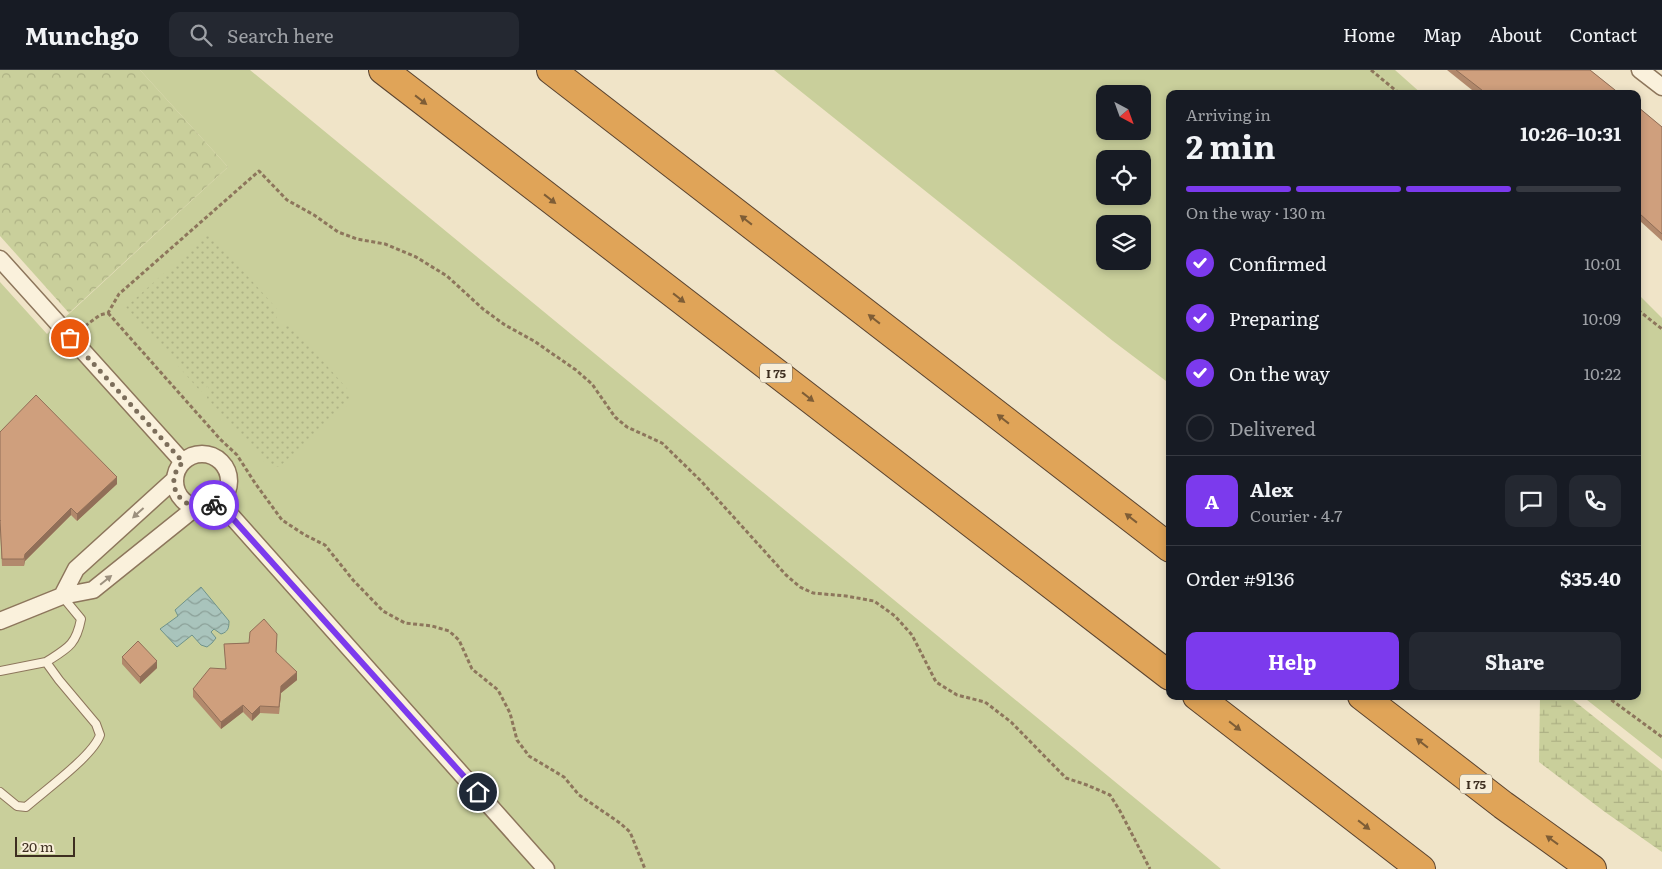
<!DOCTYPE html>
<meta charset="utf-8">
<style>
body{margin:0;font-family:Literata,serif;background:#242831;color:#f1f3f6;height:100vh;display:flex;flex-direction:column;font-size:19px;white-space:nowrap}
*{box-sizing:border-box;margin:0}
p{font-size:16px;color:#9ea1a6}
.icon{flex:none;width:28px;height:28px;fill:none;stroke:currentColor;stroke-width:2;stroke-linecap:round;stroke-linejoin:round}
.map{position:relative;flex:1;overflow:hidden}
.sheet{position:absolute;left:1166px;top:20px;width:475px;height:610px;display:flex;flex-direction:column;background:#171b24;border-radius:10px;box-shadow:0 2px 8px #0003}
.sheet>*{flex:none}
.needle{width:32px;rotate:139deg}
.controls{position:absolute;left:1096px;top:15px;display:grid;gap:10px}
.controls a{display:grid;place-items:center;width:55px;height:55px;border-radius:10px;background:#171b24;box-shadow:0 2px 8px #0003;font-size:25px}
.scale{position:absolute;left:15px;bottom:12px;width:60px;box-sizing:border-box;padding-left:5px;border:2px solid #3d2e20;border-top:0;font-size:14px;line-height:18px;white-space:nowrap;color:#3d2e20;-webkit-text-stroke:4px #f7eed8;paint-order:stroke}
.pin{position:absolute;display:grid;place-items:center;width:42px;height:42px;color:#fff;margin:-21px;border:2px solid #fff;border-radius:50%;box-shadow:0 1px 5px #0007}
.courier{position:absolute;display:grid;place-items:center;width:50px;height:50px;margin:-25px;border:4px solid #7c3aed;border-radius:50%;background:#fff;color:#222;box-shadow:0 1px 6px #0007}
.headline em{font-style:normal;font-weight:700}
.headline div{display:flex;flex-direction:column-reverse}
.headline{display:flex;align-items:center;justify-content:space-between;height:85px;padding:0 20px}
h1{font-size:32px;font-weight:700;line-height:38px}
.bar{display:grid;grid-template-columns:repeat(4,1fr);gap:8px 5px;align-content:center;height:60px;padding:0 20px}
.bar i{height:6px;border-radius:4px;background:#363941}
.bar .selected{background:#7c3aed}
.bar p{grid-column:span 4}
.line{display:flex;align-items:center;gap:12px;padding:0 20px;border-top:1px solid #363941}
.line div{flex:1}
.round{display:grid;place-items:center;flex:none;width:52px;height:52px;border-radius:10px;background:#242831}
ol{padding:0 20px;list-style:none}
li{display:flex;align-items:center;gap:15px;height:55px}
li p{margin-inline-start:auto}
li .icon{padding:5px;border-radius:50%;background:#7c3aed;color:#fff;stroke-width:4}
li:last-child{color:#9ea1a6}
li i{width:28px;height:28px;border:2px solid #363941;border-radius:50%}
.action{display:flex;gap:10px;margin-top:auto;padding:10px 20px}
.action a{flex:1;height:58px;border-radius:10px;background:#7c3aed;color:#fff;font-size:20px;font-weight:700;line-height:58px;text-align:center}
.action a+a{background:#242831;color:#f1f3f6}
header{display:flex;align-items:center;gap:30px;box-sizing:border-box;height:70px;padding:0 25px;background:#171b24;border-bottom:1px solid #363941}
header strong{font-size:24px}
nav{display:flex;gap:28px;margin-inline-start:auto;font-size:18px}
.search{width:350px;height:45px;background:#242831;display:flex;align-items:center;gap:12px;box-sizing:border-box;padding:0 18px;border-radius:10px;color:#9ea1a6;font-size:19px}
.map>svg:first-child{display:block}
.grass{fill:#c9cf9b;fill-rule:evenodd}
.forest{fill:url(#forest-crowns)}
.wetland{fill:url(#wetland-marsh)}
.park{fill:url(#park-dots)}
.water{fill:url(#water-waves);stroke:#6f938a}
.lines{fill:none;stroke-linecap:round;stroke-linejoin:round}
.lane-casing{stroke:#8d765c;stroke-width:10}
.street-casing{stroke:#8d765c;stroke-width:19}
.highway-casing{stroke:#5b4430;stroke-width:30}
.path{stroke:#8d765c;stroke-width:3;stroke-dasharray:4 2.5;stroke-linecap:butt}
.lane{stroke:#faf1dc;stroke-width:8}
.street{stroke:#faf1dc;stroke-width:16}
.highway{stroke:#e0a458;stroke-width:28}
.wall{fill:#b2896c}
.shaded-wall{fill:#916f58}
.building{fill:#cf9f7d;stroke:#916f58}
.oneway{fill:#7e5d36}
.oneway2{fill:#9c907e}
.done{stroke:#7c6e5b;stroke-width:5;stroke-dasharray:0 9}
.route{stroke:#7c3aed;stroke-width:6}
.labels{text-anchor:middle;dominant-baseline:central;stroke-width:4;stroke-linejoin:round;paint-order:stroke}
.shield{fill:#f7eed8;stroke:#756857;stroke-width:1}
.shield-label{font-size:12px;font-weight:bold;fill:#3d2e20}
</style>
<header>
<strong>Munchgo</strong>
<div class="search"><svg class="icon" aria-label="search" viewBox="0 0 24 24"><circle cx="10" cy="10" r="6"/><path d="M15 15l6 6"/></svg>Search here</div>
<nav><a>Home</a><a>Map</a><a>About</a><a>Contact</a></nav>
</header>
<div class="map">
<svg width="1662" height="799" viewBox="0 0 1662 799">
<defs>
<pattern id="forest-crowns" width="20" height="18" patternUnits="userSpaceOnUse" patternTransform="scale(1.25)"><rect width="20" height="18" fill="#c9cf9b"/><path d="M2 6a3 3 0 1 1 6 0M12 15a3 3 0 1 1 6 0" fill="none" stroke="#aeb285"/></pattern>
<pattern id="wetland-marsh" width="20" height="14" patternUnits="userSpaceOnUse" patternTransform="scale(1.25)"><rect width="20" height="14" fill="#c9cf9b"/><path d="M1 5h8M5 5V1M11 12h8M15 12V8" fill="none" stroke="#aeb285"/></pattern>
<pattern id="park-dots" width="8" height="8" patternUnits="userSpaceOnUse" patternTransform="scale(1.25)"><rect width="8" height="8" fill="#c9cf9b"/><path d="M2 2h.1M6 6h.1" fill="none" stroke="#aeb285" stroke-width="1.8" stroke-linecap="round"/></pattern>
<pattern id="water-waves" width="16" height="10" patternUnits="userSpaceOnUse" patternTransform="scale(1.25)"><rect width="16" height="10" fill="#a9c4bc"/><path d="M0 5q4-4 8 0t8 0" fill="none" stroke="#8ba098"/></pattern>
</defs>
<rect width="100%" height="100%" fill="#f0e4c8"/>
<path class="grass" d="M 140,0 L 250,0 L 1221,799 L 0,799 L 0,212 L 47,264 L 228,97 Z
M 774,0 L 1395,0 L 1422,24 L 1170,24 L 1170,314 L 1113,271 ZM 1105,24 L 1142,24 L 1142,61 L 1105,61 ZM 1105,89 L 1142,89 L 1142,126 L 1105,126 ZM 1105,154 L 1142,154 L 1142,191 L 1105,191 Z
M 1638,224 L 1662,248 L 1662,689 L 1582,626 L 1638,626 Z"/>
<path class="forest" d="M 0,0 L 140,0 L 228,97 L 69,243 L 0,166 Z"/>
<path class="wetland" d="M 1540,626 L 1568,626 L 1662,701 L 1662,782 L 1605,742 L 1539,692 Z"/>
<path class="park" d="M 209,163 L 278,240 L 275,256 L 291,255 L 350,322 L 349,334 L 279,397 L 268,396 L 207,328 L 209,315 L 201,322 L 126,237 Z"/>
<path class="water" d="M 201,517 L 229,551 C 229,558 228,562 221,564 L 214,559 L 211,562 L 216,568 L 212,573 L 207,577 L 201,575 L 192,565 L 177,577 L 160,559 L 178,546 L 175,540 Z"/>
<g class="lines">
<defs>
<path id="lane" d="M 0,601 L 46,592
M 0,722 L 17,736 L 26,737 C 44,721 93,686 100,665 L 96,654 L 59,610 L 46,592 C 68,578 76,575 81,549 L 62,526"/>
<path id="street" d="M 1640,0 L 1662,17
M 0,189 L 183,392
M175 411a27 27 0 1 1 54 0a27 27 0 1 1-54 0Z
M 219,432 L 546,799
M 62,526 L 76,499 L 174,410
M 0,551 L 62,526 L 93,520 L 195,438"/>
<path id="highway" d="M 383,0 L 1170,606
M 551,0 L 1170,478
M 1197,626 L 1421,799
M 1362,626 L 1503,735 L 1592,799"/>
</defs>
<use href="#lane" class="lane-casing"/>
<use href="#street" class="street-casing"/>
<use href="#highway" class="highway-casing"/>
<path class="path" d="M 1371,0 L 1400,24
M 1638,240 L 1662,259
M 108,243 L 220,369 L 237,385 L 255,413 L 282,450 L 305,465 L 325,475 L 353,510 L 383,541 L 405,553 L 432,556 L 449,561 L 459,570 L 472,599 L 498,620 L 510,643 L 517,670 L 529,686 L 564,707 L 579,725 L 620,753 L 630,762 L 645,799
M 85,256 L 100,245 L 108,243 L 119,224 L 259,101 L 287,130 L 314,145 L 338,162 L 357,169 L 385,174 L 416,187 L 447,206 L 483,239 L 505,255 L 534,271 L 576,300 L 592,314 L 615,347 L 627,357 L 662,373 L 701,411 L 786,505 L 800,517 L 813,523 L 846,526 L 874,531 L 895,546 L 912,565 L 936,612 L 957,625 L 985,632 L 1011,652 L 1066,708 L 1087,715 L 1110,725 L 1120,741 L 1150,799
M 1606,626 L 1662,667"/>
<use href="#lane" class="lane"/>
<use href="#street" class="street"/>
<use href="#highway" class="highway"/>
</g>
<path class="wall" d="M 1447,0 L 1590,0 L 1620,24 L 1477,24 Z
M 1638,37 L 1662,57 L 1662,171 L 1640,151 L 1639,153 L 1638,151 Z
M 0,362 L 117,414 L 77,451 L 71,445 L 25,491 L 24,496 L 2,496 L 0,457 Z
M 277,571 L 276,583 L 297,610 L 281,623 L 279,644 L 260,643 L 252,651 L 243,642 L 221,659 L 193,627 L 193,619 L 226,599 L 224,574 Z
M 122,587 L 157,598 L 140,614 L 122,594 Z"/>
<path class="shaded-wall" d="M 1640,144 L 1640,151 L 1639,153 L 1639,146 Z
M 117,407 L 117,414 L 77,451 L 77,444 Z
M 71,438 L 71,445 L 25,491 L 24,496 L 25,484 Z
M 157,591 L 157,598 L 140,614 L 140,607 Z
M 297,602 L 297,610 L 281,623 L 279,644 L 281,616 Z
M 243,635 L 243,642 L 221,659 L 221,652 Z
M 260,636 L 260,643 L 252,651 L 252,644 Z"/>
<path class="building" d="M 1456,0 L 1590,0 L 1620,24 L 1487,24 Z
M 1638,37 L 1662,57 L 1662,164 L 1640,144 L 1639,146 L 1638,144 Z
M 36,325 L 117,407 L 77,444 L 71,438 L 25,484 L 24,489 L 2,489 L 0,450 L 0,451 L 0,362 Z
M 264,549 L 277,564 L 276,582 L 297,602 L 281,616 L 279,637 L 260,636 L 252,644 L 243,635 L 221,652 L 193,619 L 210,598 L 226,599 L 224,574 L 249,573 L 250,562 Z
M 138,571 L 157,591 L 140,607 L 122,587 Z"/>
<defs><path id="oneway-solid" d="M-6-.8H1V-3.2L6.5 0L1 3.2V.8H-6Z" transform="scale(1.25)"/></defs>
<g class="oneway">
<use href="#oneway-solid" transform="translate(421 30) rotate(38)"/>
<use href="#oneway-solid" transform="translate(550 129) rotate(38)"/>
<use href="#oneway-solid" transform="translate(746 150) rotate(-142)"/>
<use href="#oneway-solid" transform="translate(679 228) rotate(38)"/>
<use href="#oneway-solid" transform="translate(874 249) rotate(-142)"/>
<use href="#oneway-solid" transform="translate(808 327) rotate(38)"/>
<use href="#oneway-solid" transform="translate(1003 349) rotate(-142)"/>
<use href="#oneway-solid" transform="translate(1131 448) rotate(-142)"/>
<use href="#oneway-solid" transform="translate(1235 656) rotate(38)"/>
<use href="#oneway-solid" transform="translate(1422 673) rotate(-142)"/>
<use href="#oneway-solid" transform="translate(1364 755) rotate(38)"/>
<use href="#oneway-solid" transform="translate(1552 770) rotate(-144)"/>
</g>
<g class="oneway2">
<use href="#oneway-solid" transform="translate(138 443) rotate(138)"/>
<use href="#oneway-solid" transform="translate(106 510) rotate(-39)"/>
</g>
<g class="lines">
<path class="done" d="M 70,268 L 183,392 C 160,414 184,446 214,435"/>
<path class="route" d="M 214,435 L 218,432 L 478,722"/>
</g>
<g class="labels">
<g class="shield">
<rect x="760" y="293.5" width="32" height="19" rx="4"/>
<rect x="1460" y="704.5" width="32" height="19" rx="4"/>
</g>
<g class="shield-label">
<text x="776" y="303">I 75</text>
<text x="1476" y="714">I 75</text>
</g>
</g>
</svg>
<div class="controls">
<a><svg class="needle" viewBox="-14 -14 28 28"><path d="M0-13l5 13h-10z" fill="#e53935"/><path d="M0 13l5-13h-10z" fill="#9ea1a6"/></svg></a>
<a><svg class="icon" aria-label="locate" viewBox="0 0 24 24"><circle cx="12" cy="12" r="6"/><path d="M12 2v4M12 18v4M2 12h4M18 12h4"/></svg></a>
<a><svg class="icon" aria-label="layers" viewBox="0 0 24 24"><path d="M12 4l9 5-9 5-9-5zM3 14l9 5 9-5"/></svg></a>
</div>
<div class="scale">20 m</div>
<div class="pin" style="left:70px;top:268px;background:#ea580c"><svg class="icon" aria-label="bag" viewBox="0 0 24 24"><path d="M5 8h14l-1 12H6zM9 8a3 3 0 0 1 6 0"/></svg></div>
<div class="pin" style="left:478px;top:722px;background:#1f2937"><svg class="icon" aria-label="home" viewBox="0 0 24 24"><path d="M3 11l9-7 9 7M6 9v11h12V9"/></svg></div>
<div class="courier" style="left:214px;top:435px"><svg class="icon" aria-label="bike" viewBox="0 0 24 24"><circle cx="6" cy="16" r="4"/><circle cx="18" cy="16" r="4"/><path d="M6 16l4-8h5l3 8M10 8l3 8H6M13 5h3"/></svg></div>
<section class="sheet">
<div class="headline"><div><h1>2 min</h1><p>Arriving in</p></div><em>10:26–10:31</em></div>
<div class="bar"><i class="selected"></i><i class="selected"></i><i class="selected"></i><i></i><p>On the way · 130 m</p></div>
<ol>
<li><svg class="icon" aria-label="check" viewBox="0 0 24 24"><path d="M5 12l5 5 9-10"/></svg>Confirmed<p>10:01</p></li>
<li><svg class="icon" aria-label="check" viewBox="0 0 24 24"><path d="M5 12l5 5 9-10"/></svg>Preparing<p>10:09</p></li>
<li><svg class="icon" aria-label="check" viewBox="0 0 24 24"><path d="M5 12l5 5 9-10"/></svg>On the way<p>10:22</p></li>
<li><i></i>Delivered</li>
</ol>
<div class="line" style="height:90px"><b class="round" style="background:#7c3aed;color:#fff">A</b><div><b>Alex</b><p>Courier · 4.7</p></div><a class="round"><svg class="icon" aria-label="chat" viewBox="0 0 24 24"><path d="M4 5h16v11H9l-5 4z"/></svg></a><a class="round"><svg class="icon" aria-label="phone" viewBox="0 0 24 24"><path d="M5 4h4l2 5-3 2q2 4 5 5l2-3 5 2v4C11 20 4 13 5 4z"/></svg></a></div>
<div class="line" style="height:65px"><div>Order #9136</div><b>$35.40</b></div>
<div class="action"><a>Help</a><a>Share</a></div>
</section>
</div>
